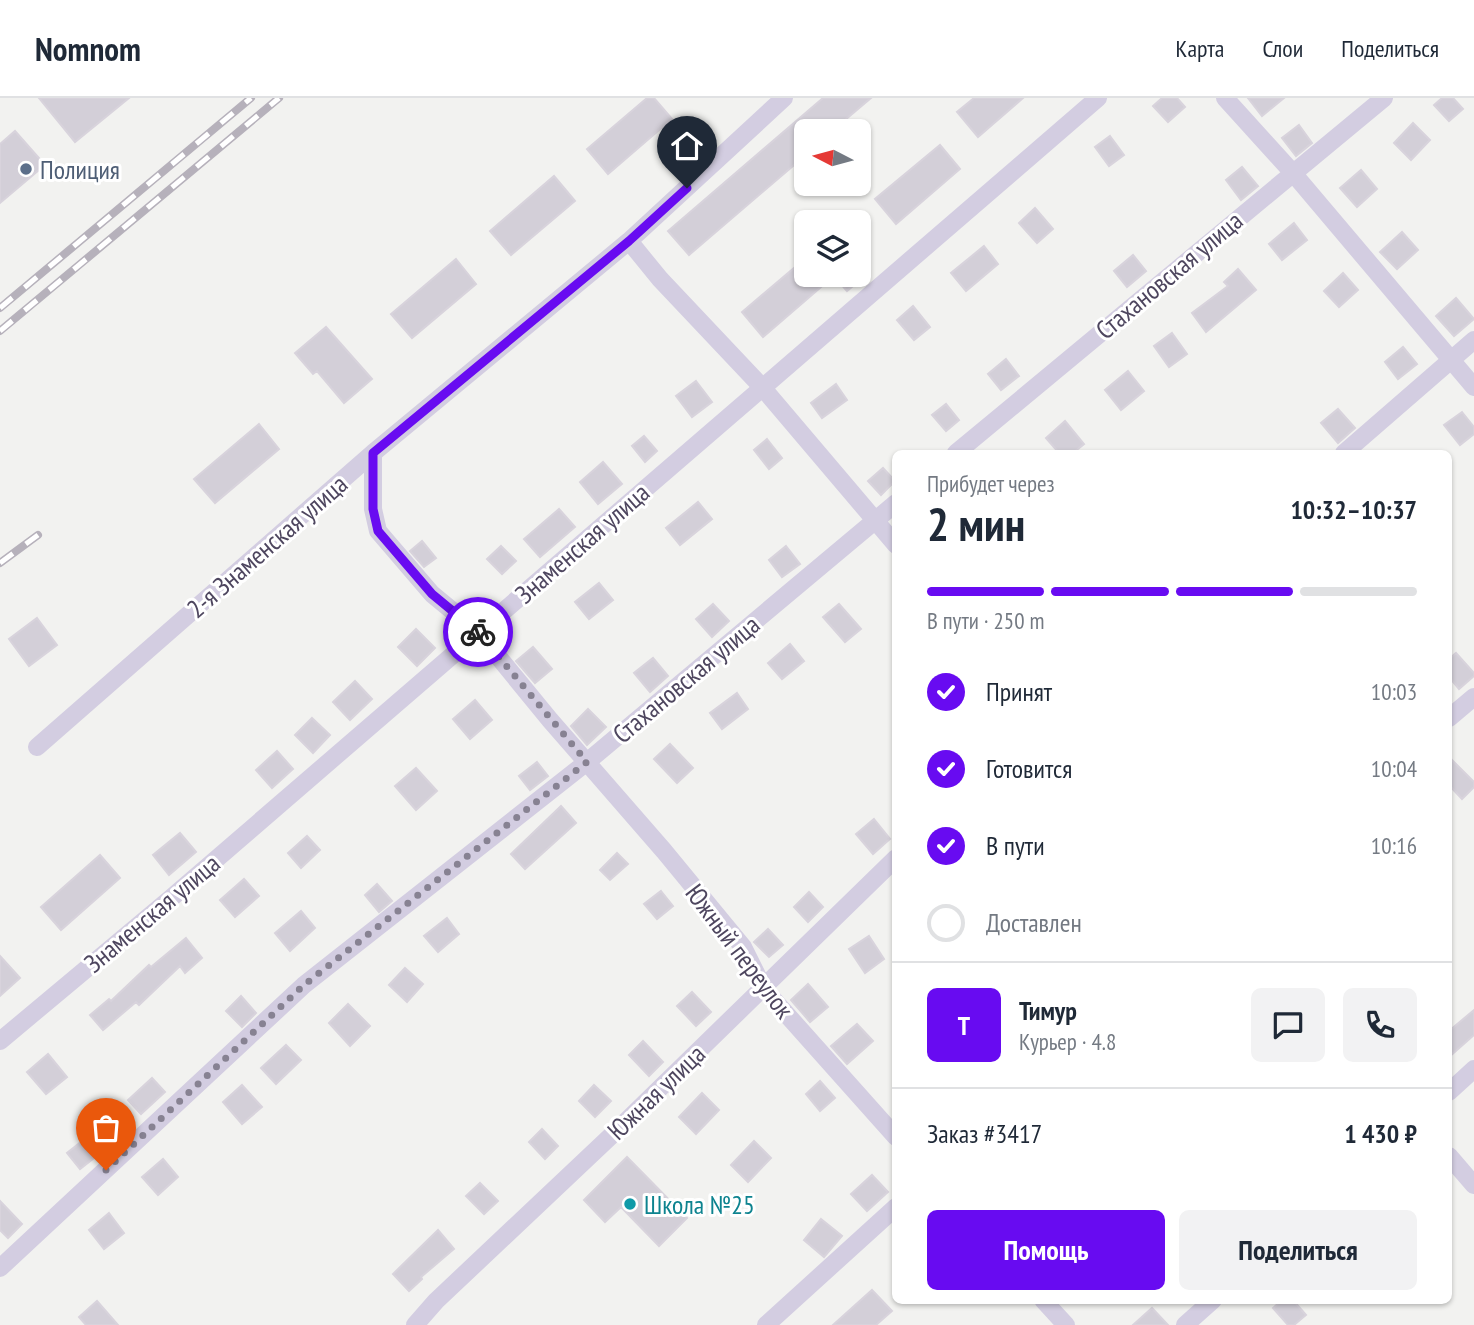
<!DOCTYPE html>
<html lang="ru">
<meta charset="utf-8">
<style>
body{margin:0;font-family:"PT Sans Narrow",sans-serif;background:#f2f2f3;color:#1f2937;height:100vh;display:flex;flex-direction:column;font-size:26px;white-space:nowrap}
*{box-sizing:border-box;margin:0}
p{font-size:23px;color:#747a83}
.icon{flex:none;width:38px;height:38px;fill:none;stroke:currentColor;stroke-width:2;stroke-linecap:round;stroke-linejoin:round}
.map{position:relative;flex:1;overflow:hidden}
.sheet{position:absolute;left:892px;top:352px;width:560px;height:854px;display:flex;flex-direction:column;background:#fff;border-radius:10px;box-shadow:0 2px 5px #0004}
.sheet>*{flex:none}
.needle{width:46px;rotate:276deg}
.fabs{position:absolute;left:794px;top:21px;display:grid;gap:14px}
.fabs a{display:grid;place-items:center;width:77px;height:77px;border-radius:10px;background:#fff;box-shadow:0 2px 5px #0004;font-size:35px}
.pin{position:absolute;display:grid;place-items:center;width:60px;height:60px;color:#fff;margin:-72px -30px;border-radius:50% 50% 50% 0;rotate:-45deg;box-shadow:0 0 7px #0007}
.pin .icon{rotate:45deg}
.courier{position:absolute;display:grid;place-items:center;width:70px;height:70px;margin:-35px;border:5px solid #680bf1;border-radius:50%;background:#fff;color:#222;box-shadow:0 2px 9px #0007}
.summary em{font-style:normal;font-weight:700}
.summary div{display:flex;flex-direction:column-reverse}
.summary{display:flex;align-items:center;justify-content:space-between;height:119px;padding:0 35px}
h1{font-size:46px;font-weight:700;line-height:52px}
.bar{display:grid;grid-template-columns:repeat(4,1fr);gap:10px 7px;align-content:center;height:84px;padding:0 35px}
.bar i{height:9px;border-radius:5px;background:#e0e1e3}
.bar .active{background:#680bf1}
.bar p{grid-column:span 4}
.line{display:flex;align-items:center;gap:18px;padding:0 35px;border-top:2px solid #e0e1e3}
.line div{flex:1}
.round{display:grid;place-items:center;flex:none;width:74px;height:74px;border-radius:10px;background:#f2f2f3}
ol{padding:0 35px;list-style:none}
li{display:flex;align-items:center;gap:21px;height:77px}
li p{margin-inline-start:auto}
li .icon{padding:7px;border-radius:50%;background:#680bf1;color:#fff;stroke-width:4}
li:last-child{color:#747a83}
li i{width:38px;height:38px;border:4px solid #e0e1e3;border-radius:50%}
.button{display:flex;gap:14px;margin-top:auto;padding:14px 35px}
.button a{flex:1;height:80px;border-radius:10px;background:#680bf1;color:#fff;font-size:28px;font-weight:700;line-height:80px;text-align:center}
.button a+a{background:#f2f2f3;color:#1f2937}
header{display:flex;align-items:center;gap:42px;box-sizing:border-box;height:98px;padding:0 35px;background:#fff;border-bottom:2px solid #e0e1e3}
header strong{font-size:33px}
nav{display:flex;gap:38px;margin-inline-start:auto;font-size:24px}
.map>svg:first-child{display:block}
.building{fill:#d3cfd8;stroke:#d8d3dc;stroke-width:2}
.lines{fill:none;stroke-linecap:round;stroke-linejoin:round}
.minor{stroke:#d3cde1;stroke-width:18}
.rail-casing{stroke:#b6b1bb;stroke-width:8}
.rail{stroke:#fff;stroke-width:5;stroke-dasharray:16;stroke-linecap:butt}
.done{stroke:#878292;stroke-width:7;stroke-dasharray:0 12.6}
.route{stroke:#680bf1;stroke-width:9}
.service-dot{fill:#5c6f8a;stroke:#fff;stroke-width:2.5}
.culture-dot{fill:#0f9aa8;stroke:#fff;stroke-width:2.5}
.labels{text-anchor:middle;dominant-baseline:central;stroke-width:6;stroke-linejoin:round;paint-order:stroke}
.service-label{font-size:26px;fill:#4e5e75;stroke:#fff;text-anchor:start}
.street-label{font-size:26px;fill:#4e465f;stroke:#fff}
.culture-label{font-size:26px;fill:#0d838f;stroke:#fff;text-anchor:start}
</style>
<header>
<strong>Nomnom</strong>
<nav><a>Карта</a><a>Слои</a><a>Поделиться</a></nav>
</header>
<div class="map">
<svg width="1474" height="1227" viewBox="0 0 1474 1227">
<rect width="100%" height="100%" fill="#f2f2f0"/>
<path class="building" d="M 39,0 L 129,0 L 75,44 Z
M 647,0 L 654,0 L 672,21 L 608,76 L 587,51 Z
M 823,0 L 871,0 L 832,33 L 807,33 L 807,56 L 689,157 L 668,133 Z
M 974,0 L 1023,0 L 978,39 L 957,14 Z
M 1162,0 L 1177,0 L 1185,9 L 1168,24 L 1153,8 Z
M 1248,0 L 1284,0 L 1262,18 Z
M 1442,0 L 1453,0 L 1463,11 L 1449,23 L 1434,7 Z
M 1413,25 L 1430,42 L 1411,62 L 1394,45 Z
M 1299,27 L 1312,45 L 1296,58 L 1282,40 Z
M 15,33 L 45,67 L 0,105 L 0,46 Z
M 1110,38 L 1124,57 L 1109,68 L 1095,49 Z
M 940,47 L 960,71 L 896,126 L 875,101 Z
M 1242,69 L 1258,88 L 1241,102 L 1226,82 Z
M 1361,72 L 1377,91 L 1357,109 L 1340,90 Z
M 554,78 L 575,103 L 511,157 L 490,133 Z
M 1035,110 L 1053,131 L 1037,145 L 1019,125 Z
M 1294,125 L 1307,142 L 1282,162 L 1269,146 Z
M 1402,134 L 1418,152 L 1397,171 L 1380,154 Z
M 984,148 L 998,166 L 966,193 L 951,175 Z
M 1133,157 L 1146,173 L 1127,189 L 1114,173 Z
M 807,159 L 807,177 L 821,177 L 827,184 L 763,239 L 742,214 Z
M 456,161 L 476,186 L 412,240 L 391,216 Z
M 1238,171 L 1256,192 L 1206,234 L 1192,215 L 1228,188 L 1224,184 Z
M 1343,175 L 1358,192 L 1339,209 L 1324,193 Z
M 833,177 L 866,177 L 847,193 Z
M 1456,200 L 1474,221 L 1454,238 L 1436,218 Z
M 913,208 L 930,229 L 914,242 L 897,222 Z
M 326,229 L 372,281 L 344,305 L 317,273 L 313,276 L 295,255 Z
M 1172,235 L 1187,256 L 1169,269 L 1154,248 Z
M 1403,249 L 1417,266 L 1398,281 L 1385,264 Z
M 1006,261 L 1019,278 L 1001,292 L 988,276 Z
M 1128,273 L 1144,293 L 1121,312 L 1105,292 Z
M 696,283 L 712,304 L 692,319 L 676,298 Z
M 836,286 L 847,302 L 822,320 L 811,305 Z
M 946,306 L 959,322 L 946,333 L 932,317 Z
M 1338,311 L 1355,330 L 1338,345 L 1321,325 Z
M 1462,314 L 1474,329 L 1474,336 L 1460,347 L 1444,327 Z
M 1065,323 L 1084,346 L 1073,355 L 1059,355 L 1046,340 Z
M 259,326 L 279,351 L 215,405 L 194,381 Z
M 644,338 L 657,353 L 645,364 L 632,348 Z
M 767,341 L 782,360 L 769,371 L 754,352 Z
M 603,364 L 622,386 L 598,406 L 580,384 Z
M 883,370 L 895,383 L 881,397 L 868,383 Z
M 698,404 L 712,421 L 680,447 L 666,430 Z
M 559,411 L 575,429 L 540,459 L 524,441 Z
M 422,443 L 436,460 L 424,469 L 410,453 Z
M 501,448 L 516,463 L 502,476 L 487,461 Z
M 786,448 L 800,466 L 782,479 L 769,462 Z
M 599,485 L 613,502 L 589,521 L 575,504 Z
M 713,506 L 729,523 L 712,539 L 696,521 Z
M 839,506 L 861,531 L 845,544 L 823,519 Z
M 37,520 L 57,547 L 29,568 L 9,541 Z
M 416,531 L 435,550 L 417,568 L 398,549 Z
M 790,546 L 804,563 L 782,581 L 768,565 Z
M 533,549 L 552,571 L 535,585 L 516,563 Z
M 1456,555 L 1474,575 L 1474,578 L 1459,591 L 1449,579 L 1449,561 Z
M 653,560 L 668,578 L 650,594 L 634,575 Z
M 355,583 L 372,601 L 350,622 L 333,604 Z
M 737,595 L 748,611 L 722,631 L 710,615 Z
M 475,602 L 492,622 L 470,641 L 453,621 Z
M 588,611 L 606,629 L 587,647 L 571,628 Z
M 312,620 L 330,637 L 313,655 L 295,637 Z
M 670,646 L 693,670 L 677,685 L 654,661 Z
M 277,653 L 293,671 L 272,690 L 256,672 Z
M 1449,659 L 1474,684 L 1474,689 L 1462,701 L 1449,687 Z
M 537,664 L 548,678 L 530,692 L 519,678 Z
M 416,670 L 437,693 L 416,712 L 395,688 Z
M 561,708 L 576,725 L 525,771 L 511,756 Z
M 874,721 L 890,741 L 873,756 L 856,736 Z
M 180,735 L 196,754 L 169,777 L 153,757 Z
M 307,738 L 320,752 L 301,770 L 288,755 Z
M 617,755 L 628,766 L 610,782 L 600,772 Z
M 100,757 L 120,780 L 61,832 L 41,809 Z
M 244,781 L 259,798 L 235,819 L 220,802 Z
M 377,786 L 392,803 L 379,814 L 365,797 Z
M 661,793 L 673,808 L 657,821 L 644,806 Z
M 809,794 L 823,809 L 808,824 L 794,809 Z
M 301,813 L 315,830 L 290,853 L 275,835 Z
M 447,820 L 459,836 L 438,854 L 424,838 Z
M 768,831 L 783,847 L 769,859 L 754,844 Z
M 869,838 L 884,861 L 865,875 L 849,851 Z
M 186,840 L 202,860 L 185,875 L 180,868 L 139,907 L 136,904 L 103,932 L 90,917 L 109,901 L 111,903 L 149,867 L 151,869 Z
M 0,858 L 20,880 L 0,898 Z
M 405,870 L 423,886 L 407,904 L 389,887 Z
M 808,886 L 828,909 L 810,924 L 791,902 Z
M 692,894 L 711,914 L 696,928 L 677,908 Z
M 241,898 L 256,915 L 242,929 L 226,913 Z
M 348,906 L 370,928 L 350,948 L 329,925 Z
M 1474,912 L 1474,937 L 1449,959 L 1449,933 Z
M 857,926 L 873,943 L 847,966 L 831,948 Z
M 643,943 L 663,964 L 649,978 L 629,957 Z
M 286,947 L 301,962 L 276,986 L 261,970 Z
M 48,956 L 67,979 L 46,996 L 27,974 Z
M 152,980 L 165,994 L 141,1016 L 128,1002 Z
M 820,983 L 835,1000 L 820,1013 L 806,996 Z
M 242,987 L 262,1009 L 242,1026 L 223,1004 Z
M 594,987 L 611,1003 L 595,1019 L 579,1003 Z
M 702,995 L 719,1012 L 696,1036 L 679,1019 Z
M 542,1031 L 558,1048 L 545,1061 L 529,1044 Z
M 86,1040 L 99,1056 L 80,1071 L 67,1055 Z
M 754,1043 L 771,1060 L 748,1084 L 731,1067 Z
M 627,1059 L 687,1120 L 659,1148 L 621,1109 L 605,1124 L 584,1102 Z
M 163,1061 L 178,1079 L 158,1097 L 142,1079 Z
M 872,1077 L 888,1094 L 867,1113 L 851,1096 Z
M 480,1085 L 498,1103 L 484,1116 L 466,1098 Z
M 0,1103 L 22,1126 L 8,1140 L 0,1132 Z
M 109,1115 L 124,1135 L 104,1151 L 89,1132 Z
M 821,1121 L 842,1138 L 824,1159 L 804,1142 Z
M 438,1132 L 454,1151 L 421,1179 L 422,1181 L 409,1193 L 393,1176 Z
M 872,1192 L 892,1213 L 876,1227 L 833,1227 Z
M 1282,1202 L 1293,1202 L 1306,1217 L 1294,1227 L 1288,1227 L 1273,1210 Z
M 97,1203 L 118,1227 L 86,1227 L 79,1219 Z
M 1152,1210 L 1168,1227 L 1133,1227 Z"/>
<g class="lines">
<path class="minor" d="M 1225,0 L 1293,75 L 1474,289
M 629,143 L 660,181 L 762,289 L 896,447
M 373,355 L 373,411 L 378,433 L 432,496 L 478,534 L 550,622 L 664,753 L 743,849 L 764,891 L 896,1039
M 956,355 L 1384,0
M 1344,355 L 1474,242
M 1449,620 L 1474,599
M 37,649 L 373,355 L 629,143 L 784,0
M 0,943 L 170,801 L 1098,0
M 1449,994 L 1474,971
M 1449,1058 L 1474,1087
M 0,1170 L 304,887 L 587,664 L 896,405
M 1043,1202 L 1066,1227
M 415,1227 L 436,1203 L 614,1035 L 896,760
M 766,1227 L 896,1109
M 1185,1227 L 1213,1202"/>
<defs>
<path id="rail" d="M 0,210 L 251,0
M 0,233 L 279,0
M 0,465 L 38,437"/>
</defs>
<use href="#rail" class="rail-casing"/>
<use href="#rail" class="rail"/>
</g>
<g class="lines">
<path class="done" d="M 106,1072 L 304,887 L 587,664 L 478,534"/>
<path class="route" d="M 478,534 L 432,496 L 378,433 L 373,411 L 373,355 L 629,143 L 687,90"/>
</g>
<circle class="service-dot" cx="26" cy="71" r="7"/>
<circle class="culture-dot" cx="630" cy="1106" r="7"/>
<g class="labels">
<g class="service-label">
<text x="40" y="71">Полиция</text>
</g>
<g class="street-label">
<text transform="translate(1169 177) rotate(-40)">Стахановская улица</text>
<text transform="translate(582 445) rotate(-41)">Знаменская улица</text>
<text transform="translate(267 448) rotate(-41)">2-я Знаменская улица</text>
<text transform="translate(686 581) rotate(-40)">Стахановская улица</text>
<text transform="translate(152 815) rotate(-40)">Знаменская улица</text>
<text transform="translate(740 853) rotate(53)">Южный переулок</text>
<text transform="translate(656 994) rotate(-44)">Южная улица</text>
</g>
<g class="culture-label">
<text x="644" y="1106">Школа №25</text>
</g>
</g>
</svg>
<div class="fabs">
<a><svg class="needle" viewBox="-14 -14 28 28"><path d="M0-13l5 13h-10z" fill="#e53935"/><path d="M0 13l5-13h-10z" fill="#747a83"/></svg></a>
<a><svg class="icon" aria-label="layers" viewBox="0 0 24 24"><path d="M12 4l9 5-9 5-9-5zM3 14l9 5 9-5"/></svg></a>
</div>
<div class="pin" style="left:106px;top:1072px;background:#ea580c"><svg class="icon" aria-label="bag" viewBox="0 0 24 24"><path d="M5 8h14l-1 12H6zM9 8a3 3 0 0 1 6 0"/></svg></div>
<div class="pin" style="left:687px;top:90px;background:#1f2937"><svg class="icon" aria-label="home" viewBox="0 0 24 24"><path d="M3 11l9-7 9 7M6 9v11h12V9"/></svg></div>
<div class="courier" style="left:478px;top:534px"><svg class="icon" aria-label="bike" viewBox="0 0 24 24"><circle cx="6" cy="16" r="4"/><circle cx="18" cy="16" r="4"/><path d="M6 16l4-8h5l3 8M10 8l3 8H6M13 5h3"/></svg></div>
<section class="sheet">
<div class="summary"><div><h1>2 мин</h1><p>Прибудет через</p></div><em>10:32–10:37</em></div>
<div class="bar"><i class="active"></i><i class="active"></i><i class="active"></i><i></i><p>В пути · 250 m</p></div>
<ol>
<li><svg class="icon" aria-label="check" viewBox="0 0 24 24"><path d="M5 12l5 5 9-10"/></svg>Принят<p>10:03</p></li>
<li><svg class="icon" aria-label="check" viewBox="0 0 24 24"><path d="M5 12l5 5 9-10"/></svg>Готовится<p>10:04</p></li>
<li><svg class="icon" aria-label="check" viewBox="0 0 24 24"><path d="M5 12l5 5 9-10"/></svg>В пути<p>10:16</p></li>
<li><i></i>Доставлен</li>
</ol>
<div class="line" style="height:126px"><b class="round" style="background:#680bf1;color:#fff">Т</b><div><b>Тимур</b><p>Курьер · 4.8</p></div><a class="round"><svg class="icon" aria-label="chat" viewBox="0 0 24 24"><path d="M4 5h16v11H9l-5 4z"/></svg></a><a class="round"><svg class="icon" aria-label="phone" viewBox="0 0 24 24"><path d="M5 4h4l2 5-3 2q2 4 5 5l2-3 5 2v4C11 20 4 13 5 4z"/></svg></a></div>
<div class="line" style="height:91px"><div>Заказ #3417</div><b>1 430 ₽</b></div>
<div class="button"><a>Помощь</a><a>Поделиться</a></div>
</section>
</div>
